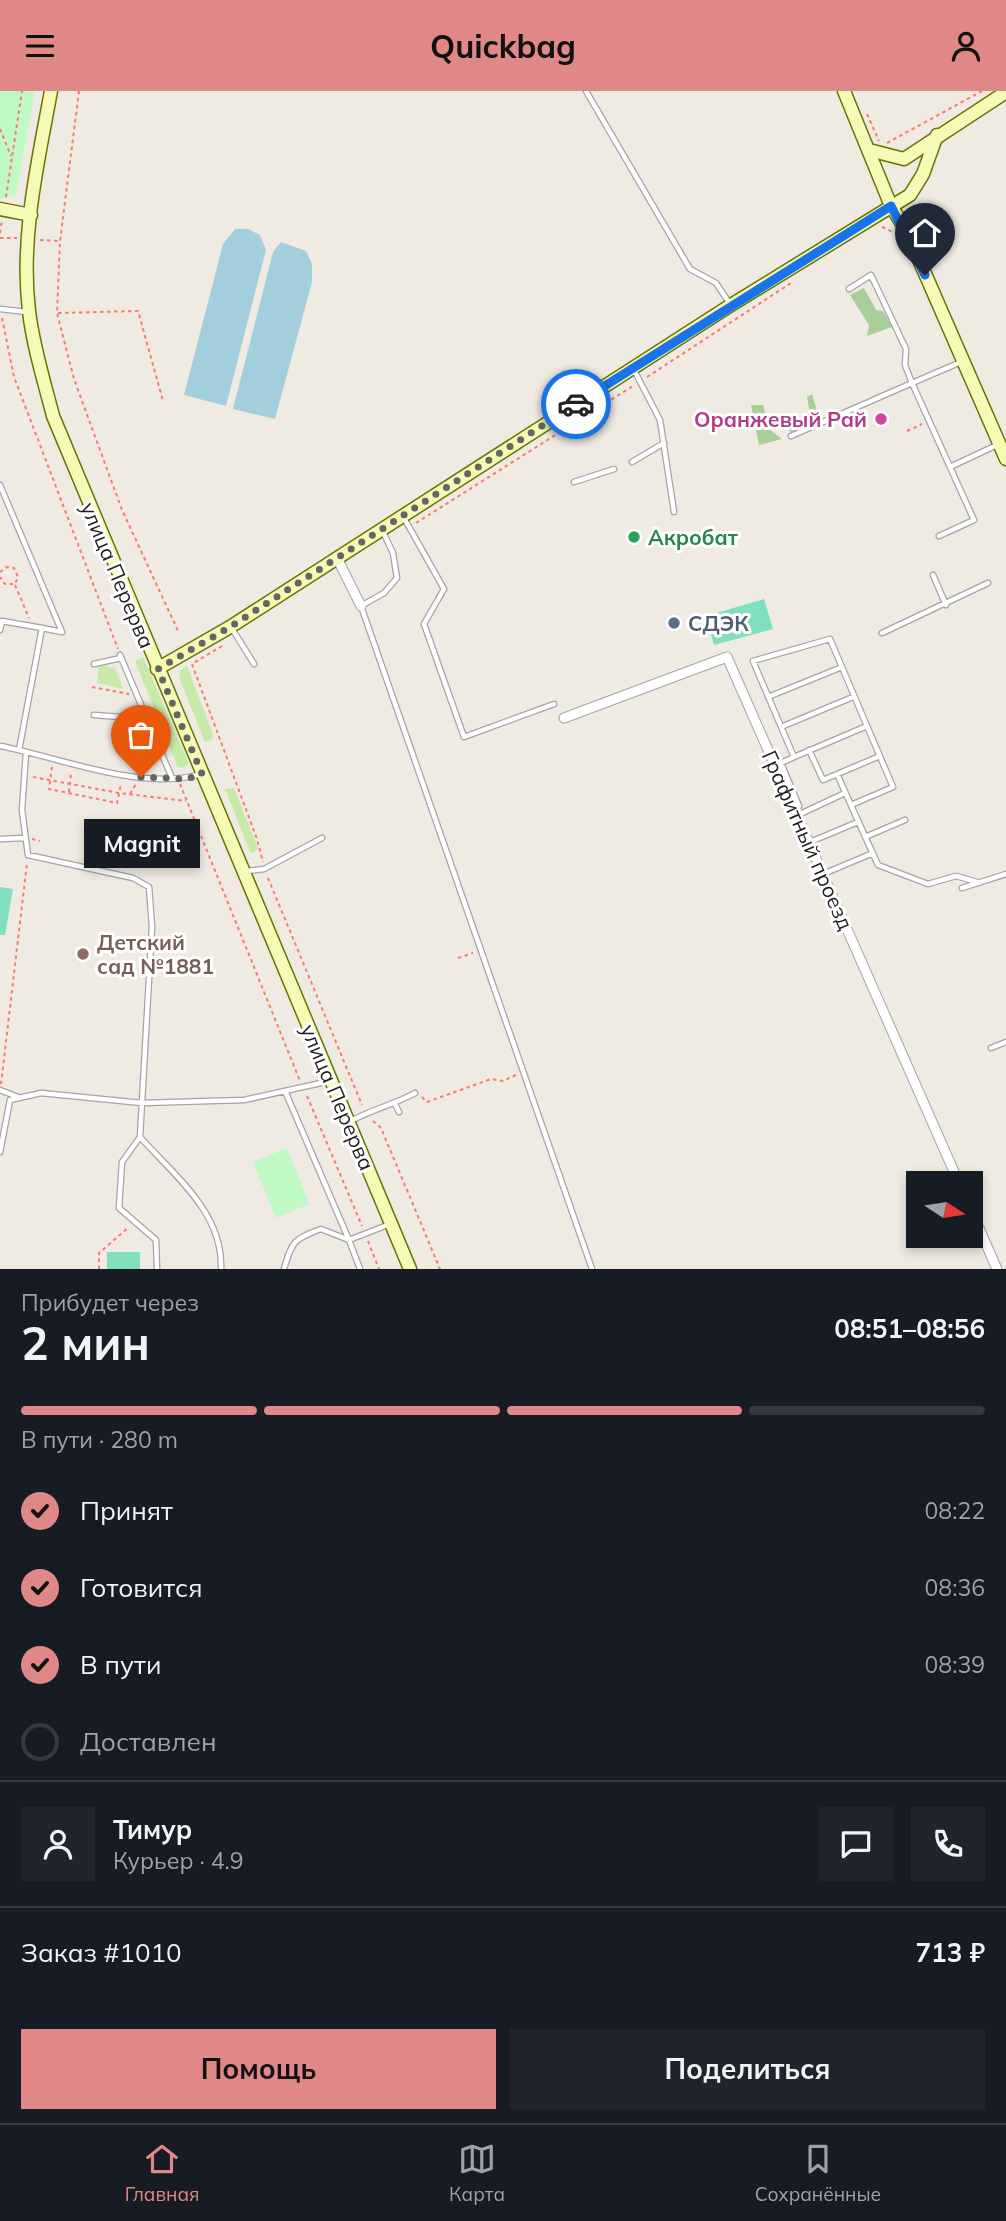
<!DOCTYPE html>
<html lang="ru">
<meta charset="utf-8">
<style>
body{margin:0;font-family:Mulish,sans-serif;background:#20242c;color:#f1f3f6;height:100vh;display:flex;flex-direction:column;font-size:26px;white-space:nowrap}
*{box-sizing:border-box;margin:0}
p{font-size:23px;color:#9ea1a6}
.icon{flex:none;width:38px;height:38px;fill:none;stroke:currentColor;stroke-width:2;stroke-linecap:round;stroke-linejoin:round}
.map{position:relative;height:1178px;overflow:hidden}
.side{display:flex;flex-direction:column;background:#171b24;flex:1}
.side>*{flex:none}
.needle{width:46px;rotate:102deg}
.fabs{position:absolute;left:906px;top:1080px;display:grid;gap:14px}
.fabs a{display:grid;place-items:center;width:77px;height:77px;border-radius:0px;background:#171b24;box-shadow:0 4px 10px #0003;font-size:35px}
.pin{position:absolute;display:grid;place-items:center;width:60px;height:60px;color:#fff;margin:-72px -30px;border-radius:50% 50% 50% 0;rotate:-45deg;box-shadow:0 0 7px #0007}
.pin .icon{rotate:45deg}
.courier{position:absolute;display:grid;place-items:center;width:70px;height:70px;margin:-35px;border:5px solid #1a73e8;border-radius:50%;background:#fff;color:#222;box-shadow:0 2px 9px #0007}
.bubble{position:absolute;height:49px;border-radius:0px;background:#171b24;box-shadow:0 4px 10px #0003;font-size:23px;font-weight:700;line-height:49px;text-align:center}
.head em{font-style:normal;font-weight:700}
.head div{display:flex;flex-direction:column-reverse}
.head{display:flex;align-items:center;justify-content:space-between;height:119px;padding:0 21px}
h1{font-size:46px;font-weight:700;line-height:52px}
.bar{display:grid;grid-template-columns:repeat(4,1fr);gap:10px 7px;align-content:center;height:84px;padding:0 21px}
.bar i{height:9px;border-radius:5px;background:#363941}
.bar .active{background:#e08787}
.bar p{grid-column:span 4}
.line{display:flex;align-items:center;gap:18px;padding:0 21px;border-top:2px solid #363941}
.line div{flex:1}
.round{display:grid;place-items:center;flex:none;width:74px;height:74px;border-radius:0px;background:#20242c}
ol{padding:0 21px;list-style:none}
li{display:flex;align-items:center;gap:21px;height:77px}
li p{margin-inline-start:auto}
li .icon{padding:7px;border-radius:50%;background:#e08787;color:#111;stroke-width:4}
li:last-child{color:#9ea1a6}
li i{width:38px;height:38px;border:4px solid #363941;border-radius:50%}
.primary-button{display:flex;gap:14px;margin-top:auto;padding:14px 21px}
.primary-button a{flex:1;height:80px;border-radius:0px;background:#e08787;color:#111;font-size:28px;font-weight:700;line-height:80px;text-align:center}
.primary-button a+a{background:#20242c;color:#f1f3f6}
header{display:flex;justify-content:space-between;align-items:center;height:91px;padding:0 21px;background:#e08787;color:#111;font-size:32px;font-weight:700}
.tabs{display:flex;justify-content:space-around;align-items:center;height:98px;border-top:2px solid #363941;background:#171b24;font-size:19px;color:#9ea1a6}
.tabs a{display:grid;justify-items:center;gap:4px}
.tabs .active{color:#e08787}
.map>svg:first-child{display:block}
.grass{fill:#c7eaa8}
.forest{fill:#a7cf97}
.park{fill:#bffac5}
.pitch{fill:#80dfbc}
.water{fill:#a3cfdd}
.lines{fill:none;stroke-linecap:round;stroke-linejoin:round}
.lane-casing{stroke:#a4a4a4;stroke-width:7}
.street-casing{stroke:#a4a4a4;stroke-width:11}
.secondary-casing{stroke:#677504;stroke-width:15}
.path{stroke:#fb7968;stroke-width:2;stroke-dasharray:3.5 3.5;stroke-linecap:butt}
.lane{stroke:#fff;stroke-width:4.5}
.street{stroke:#fff;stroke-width:9}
.secondary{stroke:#f5fab6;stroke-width:12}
.done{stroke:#666562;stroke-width:7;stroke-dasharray:0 12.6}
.route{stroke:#1a73e8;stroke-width:9}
.hotel-dot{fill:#d1479c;stroke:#fff;stroke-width:2.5}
.leisure-dot{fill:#2e9e5b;stroke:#fff;stroke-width:2.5}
.service-dot{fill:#5c6f8a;stroke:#fff;stroke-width:2.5}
.education-dot{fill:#8d6e63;stroke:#fff;stroke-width:2.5}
.labels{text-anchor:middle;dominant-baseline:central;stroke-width:6;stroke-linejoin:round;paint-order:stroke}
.hotel-label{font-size:21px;font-weight:bold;fill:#b23c85;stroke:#fff;text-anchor:end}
.leisure-label{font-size:21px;font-weight:bold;fill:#27864d;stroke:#fff;text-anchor:start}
.street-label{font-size:21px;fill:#1d1d1d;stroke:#fff}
.service-label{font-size:21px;font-weight:bold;fill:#4e5e75;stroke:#fff;text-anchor:start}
.education-label{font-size:21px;font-weight:bold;fill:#785e54;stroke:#fff;text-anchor:start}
</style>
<header><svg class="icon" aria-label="menu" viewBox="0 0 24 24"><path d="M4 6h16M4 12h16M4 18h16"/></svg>Quickbag<svg class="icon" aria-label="person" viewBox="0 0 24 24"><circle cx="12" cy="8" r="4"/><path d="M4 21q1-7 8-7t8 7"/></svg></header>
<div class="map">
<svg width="1006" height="1178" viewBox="0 0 1006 1178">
<rect width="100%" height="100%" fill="#efebe3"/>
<path class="grass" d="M 143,566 L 189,673 L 182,677 L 177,675 L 135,570 Z
M 99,574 L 115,577 L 123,598 L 97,592 Z
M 187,575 L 213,643 L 212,648 L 205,651 L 179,586 L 181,579 Z
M 234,697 L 258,757 L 254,762 L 250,761 L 225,698 Z"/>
<path class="forest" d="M 864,197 L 876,219 L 883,220 L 892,236 L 867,245 L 869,234 L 850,204 Z
M 812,303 L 818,323 L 810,334 L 791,341 L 783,335 L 811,328 L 807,306 Z
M 751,314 L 763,314 L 770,339 L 782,348 L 759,354 Z"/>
<path class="park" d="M 0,0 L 35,0 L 16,103 L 0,108 Z
M 287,1057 L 309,1113 L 276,1127 L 253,1071 Z"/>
<path class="pitch" d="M 764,508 L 773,538 L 714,554 L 706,525 Z
M 0,796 L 13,798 L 5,844 L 0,844 Z
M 107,1161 L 140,1161 L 140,1178 L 107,1178 Z"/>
<path class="water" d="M 235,138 L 248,138 L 260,144 L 266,159 L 226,315 L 184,304 L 223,153 Z
M 281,151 L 306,160 L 312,173 L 312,191 L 275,328 L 233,318 L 273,161 Z"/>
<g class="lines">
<defs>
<path id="lane" d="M 586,0 L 690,178 L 716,192 L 730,213
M 0,218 L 27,221
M 634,279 L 660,329 L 674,421
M 791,345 L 912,292 L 905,274 L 906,258 L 871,184 L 849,198
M 632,371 L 664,352
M 950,376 L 999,353
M 574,391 L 614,378
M 0,394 L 62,541 L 42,537
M 404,427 L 444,498 L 424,533 L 464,646 L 554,613
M 383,441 L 393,462 L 397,487 L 384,502 L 361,515 L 592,1178
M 939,445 L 974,429 L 912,292 L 961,271
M 933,484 L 946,514
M 231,536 L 254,573
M 0,539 L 2,530 L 42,537 L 19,659
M 882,542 L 988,492
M 120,564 L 172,687
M 94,573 L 121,567
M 768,606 L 842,576
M 94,624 L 147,628
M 781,636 L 853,606
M 0,655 C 59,666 142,701 201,683
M 809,659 L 823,689 L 880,665
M 26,662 L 22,719 L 28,764 L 133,787 L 149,796 L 152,835 L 140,1046 C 176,1086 223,1122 221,1178
M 794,666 L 867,635 L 830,548 L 753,570 L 794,666 L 781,672 L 799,715
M 837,683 L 878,774 L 928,793 L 956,785 L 977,791
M 851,714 L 893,696 L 867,635
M 798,724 L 845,702
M 865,746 L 905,729
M 0,748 L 24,747
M 810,751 L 858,731
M 247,780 L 264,778 L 322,747
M 823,783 L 873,762
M 962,797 L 1006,783
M 991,957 L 1006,951
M 0,999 L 18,1006
M 285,1000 L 349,1149 L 390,1133
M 395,1013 L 399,1021
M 349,1031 C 370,1019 393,1014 415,1002
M 140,1046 L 122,1071 L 119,1117 L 156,1149 L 157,1178
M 0,1061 L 10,1009 L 41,1002 L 142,1012 L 244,1009 L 330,990
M 284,1178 C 292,1150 294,1148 321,1138 L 349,1149 L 360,1178"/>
<path id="street" d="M 337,467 L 361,515
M 564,627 L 727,566 L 959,1092
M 971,1119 L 997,1178"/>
<path id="secondary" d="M 51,0 C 38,71 20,147 29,220 C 33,255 44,290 53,325 L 410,1178
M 844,0 L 891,115 L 906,139 L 1006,368
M 869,59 L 904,68 L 1006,1
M 0,118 L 31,124
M 157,578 L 230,536 L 731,214 L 910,104 L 923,83 L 937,44"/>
</defs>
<use href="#lane" class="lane-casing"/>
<use href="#street" class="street-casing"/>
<use href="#secondary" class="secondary-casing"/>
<path class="path" d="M 79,0 L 60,150 L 57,222 L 74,288 L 122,419 L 179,542
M 867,23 L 879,50
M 0,38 L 11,65
M 887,52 L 982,0
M 6,106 L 22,0
M 882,136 L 893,141
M 0,142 L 2,129
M 0,147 L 17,147
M 40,149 L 59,150
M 58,222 L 138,220 L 163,310
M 2,227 L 14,286 L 118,558
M 647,286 L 791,192
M 907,340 L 922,333
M 416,432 L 633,295
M 0,481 L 7,476 L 14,477 L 18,486 L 15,493 L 5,493 L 0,486
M 15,494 L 29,527
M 222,555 L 192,573 L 257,748 L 263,771
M 92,596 L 129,603
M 52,676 L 49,698 L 117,712 L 121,693
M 33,686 L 119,702 L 186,710
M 180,693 L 300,990
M 69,701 L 71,682
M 130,703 L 136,693
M 32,748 L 40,750
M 268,787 L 362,1014
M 458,867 L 473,862
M 1,993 L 27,772
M 307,1005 L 362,1135
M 422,1006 L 427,1011 L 491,988 L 503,990 L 516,984
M 373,1030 L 381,1037 L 440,1178
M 368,1150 L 379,1178
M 99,1178 L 99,1162 L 129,1136"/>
<use href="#lane" class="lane"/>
<use href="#street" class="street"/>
<use href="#secondary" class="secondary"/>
</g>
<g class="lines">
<path class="done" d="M 141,686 L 187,688 L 202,683 L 158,578 L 230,536 L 576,313"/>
<path class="route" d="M 576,313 L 891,115 L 925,184"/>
</g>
<circle class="hotel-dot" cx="881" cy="328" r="7"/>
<circle class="leisure-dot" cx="634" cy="446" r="7"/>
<circle class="service-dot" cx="674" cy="532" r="7"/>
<circle class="education-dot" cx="83" cy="863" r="7"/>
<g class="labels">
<g class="hotel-label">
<text x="867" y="328">Оранжевый Рай</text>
</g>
<g class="leisure-label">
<text x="648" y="446">Акробат</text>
</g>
<g class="street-label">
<text transform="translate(118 484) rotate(67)">улица Перерва</text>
<text transform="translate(808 749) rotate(66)">Графитный проезд</text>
<text transform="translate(338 1006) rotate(67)">улица Перерва</text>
</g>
<g class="service-label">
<text x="688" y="532">СДЭК</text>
</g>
<g class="education-label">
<text x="97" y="851">Детский<tspan x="97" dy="24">сад №1881</tspan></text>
</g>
</g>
</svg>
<div class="fabs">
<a><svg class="needle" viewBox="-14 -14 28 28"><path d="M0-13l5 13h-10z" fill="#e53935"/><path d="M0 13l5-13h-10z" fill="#9ea1a6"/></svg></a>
</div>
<div class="pin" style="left:141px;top:686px;background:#ea580c"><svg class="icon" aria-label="bag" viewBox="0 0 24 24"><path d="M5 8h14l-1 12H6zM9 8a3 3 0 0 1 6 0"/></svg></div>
<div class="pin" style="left:925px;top:184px;background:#1f2937"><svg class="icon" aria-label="home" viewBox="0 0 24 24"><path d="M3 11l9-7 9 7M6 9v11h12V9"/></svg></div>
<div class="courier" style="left:576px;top:313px"><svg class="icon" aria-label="car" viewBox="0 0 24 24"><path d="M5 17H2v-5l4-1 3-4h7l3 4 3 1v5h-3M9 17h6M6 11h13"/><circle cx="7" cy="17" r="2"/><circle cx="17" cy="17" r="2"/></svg></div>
<div class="bubble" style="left:84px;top:728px;width:116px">Magnit</div>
</div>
<section class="side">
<div class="head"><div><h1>2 мин</h1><p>Прибудет через</p></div><em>08:51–08:56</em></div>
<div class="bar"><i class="active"></i><i class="active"></i><i class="active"></i><i></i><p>В пути · 280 m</p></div>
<ol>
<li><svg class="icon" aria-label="check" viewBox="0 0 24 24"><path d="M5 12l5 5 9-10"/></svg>Принят<p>08:22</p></li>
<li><svg class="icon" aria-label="check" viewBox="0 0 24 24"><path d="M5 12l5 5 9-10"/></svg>Готовится<p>08:36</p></li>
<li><svg class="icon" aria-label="check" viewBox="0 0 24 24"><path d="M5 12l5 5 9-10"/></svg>В пути<p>08:39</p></li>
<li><i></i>Доставлен</li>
</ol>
<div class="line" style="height:126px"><a class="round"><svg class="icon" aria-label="person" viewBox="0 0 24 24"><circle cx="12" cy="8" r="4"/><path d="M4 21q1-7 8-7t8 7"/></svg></a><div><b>Тимур</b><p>Курьер · 4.9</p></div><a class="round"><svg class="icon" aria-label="chat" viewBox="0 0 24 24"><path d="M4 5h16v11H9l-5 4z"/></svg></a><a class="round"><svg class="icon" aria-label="phone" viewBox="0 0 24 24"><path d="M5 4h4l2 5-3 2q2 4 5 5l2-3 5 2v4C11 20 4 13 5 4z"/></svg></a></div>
<div class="line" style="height:91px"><div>Заказ #1010</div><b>713 ₽</b></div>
<div class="primary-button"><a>Помощь</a><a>Поделиться</a></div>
</section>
<nav class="tabs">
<a class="active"><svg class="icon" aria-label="home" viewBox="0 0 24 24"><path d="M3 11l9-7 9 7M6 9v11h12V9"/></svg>Главная</a>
<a><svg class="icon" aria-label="map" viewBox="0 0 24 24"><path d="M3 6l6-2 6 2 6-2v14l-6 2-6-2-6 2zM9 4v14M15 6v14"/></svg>Карта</a>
<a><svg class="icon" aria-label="saved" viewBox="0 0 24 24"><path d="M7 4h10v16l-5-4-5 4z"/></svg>Сохранённые</a>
</nav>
